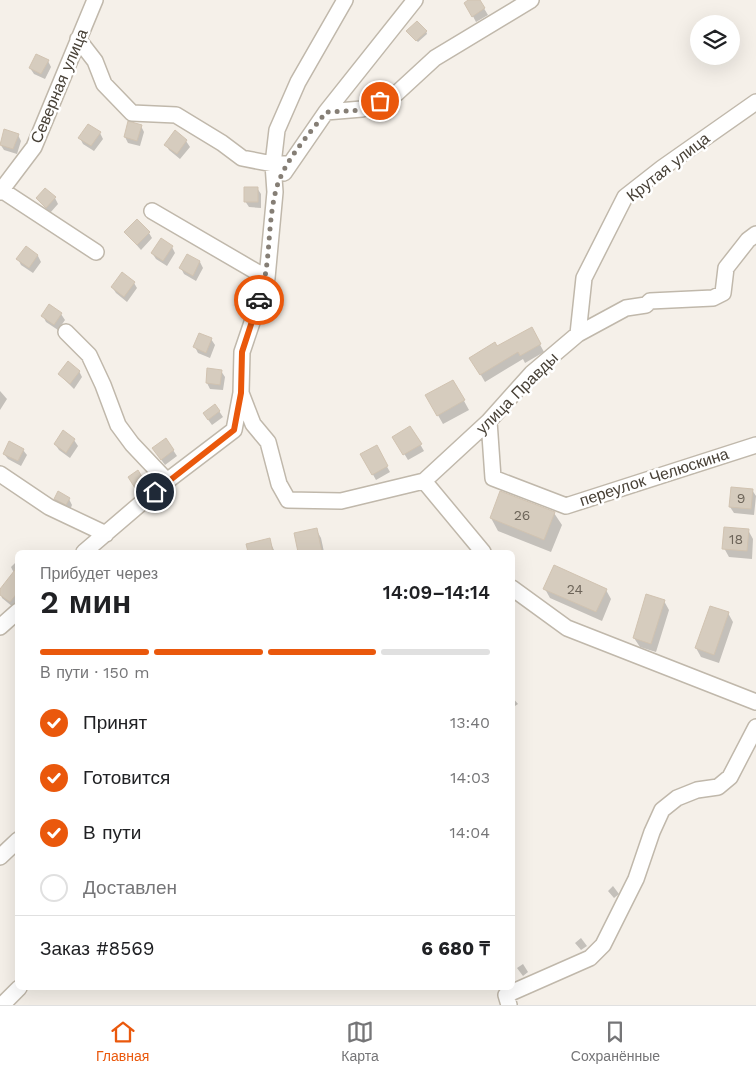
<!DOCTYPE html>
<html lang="ru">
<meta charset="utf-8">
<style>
body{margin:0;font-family:"Work Sans",sans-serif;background:#f2f2f2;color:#202124;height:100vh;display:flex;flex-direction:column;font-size:19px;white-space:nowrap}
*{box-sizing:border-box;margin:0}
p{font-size:16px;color:#757577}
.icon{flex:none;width:28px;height:28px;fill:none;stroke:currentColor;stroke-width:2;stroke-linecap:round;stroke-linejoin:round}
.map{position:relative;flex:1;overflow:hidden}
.details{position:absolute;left:15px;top:550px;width:500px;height:440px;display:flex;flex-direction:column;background:#fff;border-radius:8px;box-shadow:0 5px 20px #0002}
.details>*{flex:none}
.controls{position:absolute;left:690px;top:15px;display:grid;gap:10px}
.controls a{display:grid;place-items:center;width:50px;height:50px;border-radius:50%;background:#fff;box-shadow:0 5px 20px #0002;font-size:25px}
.pin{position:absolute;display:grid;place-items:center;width:42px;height:42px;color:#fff;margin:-21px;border:2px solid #fff;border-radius:50%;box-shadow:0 1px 5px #0007}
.courier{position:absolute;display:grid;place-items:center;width:50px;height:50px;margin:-25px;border:4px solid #ea580c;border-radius:50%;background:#fff;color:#222;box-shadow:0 1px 6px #0007}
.overview em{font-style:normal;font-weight:600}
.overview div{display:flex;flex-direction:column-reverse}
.overview{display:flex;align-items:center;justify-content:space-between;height:85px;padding:0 25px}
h1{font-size:32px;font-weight:600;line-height:38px}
.bar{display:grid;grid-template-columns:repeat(4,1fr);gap:8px 5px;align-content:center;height:60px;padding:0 25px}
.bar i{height:6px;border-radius:4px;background:#e0e0e0}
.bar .active{background:#ea580c}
.bar p{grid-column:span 4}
.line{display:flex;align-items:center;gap:12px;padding:0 25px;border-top:1px solid #e0e0e0}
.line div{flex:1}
ol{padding:0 25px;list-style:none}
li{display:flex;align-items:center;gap:15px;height:55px}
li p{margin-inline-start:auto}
li .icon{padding:5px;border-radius:50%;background:#ea580c;color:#fff;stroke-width:4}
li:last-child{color:#757577}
li i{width:28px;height:28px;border:2px solid #e0e0e0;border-radius:50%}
.dock{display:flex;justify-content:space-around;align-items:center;height:70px;border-top:1px solid #e0e0e0;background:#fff;font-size:14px;color:#757577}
.dock a{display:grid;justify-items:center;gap:2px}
.dock .active{color:#ea580c}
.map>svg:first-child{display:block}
.shadow{fill:#0003}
.building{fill:#d6ccbe;stroke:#d1c3b1}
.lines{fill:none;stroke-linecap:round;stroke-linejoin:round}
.minor-casing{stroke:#c0b8ab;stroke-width:18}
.minor{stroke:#fff;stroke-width:15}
.done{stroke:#857e75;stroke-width:5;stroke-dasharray:0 9}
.route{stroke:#ea580c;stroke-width:6}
.labels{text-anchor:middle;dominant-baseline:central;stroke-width:5;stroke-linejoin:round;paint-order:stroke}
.number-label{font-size:14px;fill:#6c6459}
.street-label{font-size:16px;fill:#484137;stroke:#fff}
</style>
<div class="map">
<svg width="756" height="1005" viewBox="0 0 756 1005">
<rect width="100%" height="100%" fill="#f5f0e9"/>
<path class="shadow" d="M 471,0 L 479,0 L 488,15 L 476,22 L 466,3 Z
M 426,31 L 427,34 L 418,42 L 409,33 Z
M 48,61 L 51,67 L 45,79 L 34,74 L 30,68 Z
M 141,126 L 144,132 L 140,146 L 128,143 L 125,137 Z
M 100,133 L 103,139 L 94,151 L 83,144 L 80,138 Z
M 18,135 L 21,141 L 17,154 L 4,150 L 0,144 Z
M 186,141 L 190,147 L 180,159 L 169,150 L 166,145 Z
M 257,188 L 261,194 L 261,208 L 249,207 L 245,201 Z
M 55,198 L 58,204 L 50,213 L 37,199 Z
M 126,233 L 149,233 L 152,238 L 141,250 Z
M 172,247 L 175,253 L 167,266 L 156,259 L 152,253 Z
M 26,248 L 38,256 L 41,262 L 33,273 L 21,265 L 18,259 Z
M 188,256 L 200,262 L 203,268 L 196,281 L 184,274 L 181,268 Z
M 134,283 L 137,288 L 127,302 L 116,293 L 112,287 Z
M 61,314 L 65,320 L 58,330 L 46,322 L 43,316 Z
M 531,328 L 544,352 L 525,363 L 523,359 L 485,382 L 471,358 L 497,347 Z
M 211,339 L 215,345 L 210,358 L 198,353 L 195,347 Z
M 79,371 L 82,377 L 74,389 L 59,374 Z
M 221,371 L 225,377 L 223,390 L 210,389 L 207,383 Z
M 453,381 L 469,410 L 443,424 L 427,396 Z
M 0,391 L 7,399 L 0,410 Z
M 219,411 L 223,417 L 212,425 L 204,414 Z
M 410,427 L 424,451 L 408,460 L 394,437 Z
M 74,440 L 78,446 L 70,458 L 59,450 L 55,444 Z
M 376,447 L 390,472 L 376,480 L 362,455 Z
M 23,450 L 27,455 L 21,466 L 8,459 L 4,454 Z
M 173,450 L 177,456 L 165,465 L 157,454 Z
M 138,472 L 147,488 L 139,493 L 129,477 Z
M 752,490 L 756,496 L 754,515 L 734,513 L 730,507 Z
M 55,499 L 69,499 L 72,505 L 70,510 L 58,505 Z
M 554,513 L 562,525 L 551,552 L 498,531 L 491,518 Z
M 316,529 L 321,538 L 324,552 L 299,552 L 295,534 Z
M 748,530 L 753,539 L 752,559 L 729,557 L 724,548 Z
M 269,540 L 275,552 L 249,552 L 247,545 Z
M 223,550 L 225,552 L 213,552 Z
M 18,560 L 18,602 L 13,607 L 2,598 L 0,591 L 14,573 L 11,567 Z
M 545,589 L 606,590 L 611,599 L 602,621 L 550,598 Z
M 664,601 L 669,610 L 656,652 L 640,647 L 634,638 Z
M 728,613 L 733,622 L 719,663 L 701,657 L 696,648 Z
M 512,697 L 518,704 L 512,708 Z
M 613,886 L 619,894 L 614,898 L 608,891 Z
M 581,938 L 587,946 L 581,950 L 575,943 Z
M 523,964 L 528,972 L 523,976 L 517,968 Z"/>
<path class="building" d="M 468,0 L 480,0 L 485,8 L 472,17 L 464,3 Z
M 417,21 L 427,31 L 416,41 L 406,31 Z
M 36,54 L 49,60 L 41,74 L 29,68 Z
M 128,121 L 142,125 L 137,141 L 124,137 Z
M 88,124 L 101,132 L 91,146 L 78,138 Z
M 4,129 L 19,134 L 13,149 L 0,145 Z
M 175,130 L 187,140 L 177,154 L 164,145 Z
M 244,187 L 258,187 L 258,202 L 244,202 Z
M 45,188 L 56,197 L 46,208 L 36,198 Z
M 137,219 L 150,232 L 137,245 L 124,232 Z
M 161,238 L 173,246 L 163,261 L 151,253 Z
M 26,246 L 38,255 L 29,268 L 16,259 Z
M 187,254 L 200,261 L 193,276 L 179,268 Z
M 122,272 L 135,282 L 124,297 L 111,287 Z
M 49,304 L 62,313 L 54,325 L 41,316 Z
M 532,327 L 541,344 L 520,356 L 518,352 L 480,375 L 469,358 L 495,342 L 497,346 Z
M 199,333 L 212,338 L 206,353 L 193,347 Z
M 68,361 L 80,371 L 70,384 L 58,374 Z
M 207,368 L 222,370 L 220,385 L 206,383 Z
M 453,380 L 465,400 L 437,416 L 425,395 Z
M 215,404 L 220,411 L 208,420 L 203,413 Z
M 410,426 L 422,444 L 403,455 L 392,437 Z
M 63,430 L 75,439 L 66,453 L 54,444 Z
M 166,438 L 174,450 L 161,460 L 152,448 Z
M 9,441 L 24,449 L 18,461 L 3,454 Z
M 377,445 L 388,466 L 372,475 L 360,454 Z
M 138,470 L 145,482 L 135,488 L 128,477 Z
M 731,487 L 753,489 L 751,509 L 729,507 Z
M 58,491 L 70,498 L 66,505 L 54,499 Z
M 500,491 L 555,512 L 544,540 L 490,518 Z
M 724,527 L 749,529 L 747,551 L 722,549 Z
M 317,528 L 322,552 L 298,552 L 294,533 Z
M 270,538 L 273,552 L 248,552 L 246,544 Z
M 554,565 L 607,589 L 596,612 L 543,589 Z
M 18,566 L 18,592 L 10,602 L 0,595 L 0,589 Z
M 646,594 L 665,600 L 651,644 L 633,638 Z
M 710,606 L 729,612 L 714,655 L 695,648 Z"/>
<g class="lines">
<defs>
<path id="minor" d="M 78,39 L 95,61 L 104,84 L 132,113 L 176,115 L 222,143 L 242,158 L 273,164 L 289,164
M 326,112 L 362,109 L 397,93 L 435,58 L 531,0
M 284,173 L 326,112 L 415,0
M 0,189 L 96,252
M 0,192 L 34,147 L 95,0
M 152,211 L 267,278
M 66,332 L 89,355 L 103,385 L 118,425 L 132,444 L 167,481
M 578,334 L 584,278 L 625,197 L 662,168 L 756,102
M 241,393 L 242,352 L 267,278 L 275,192 L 273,164 L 277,130 L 298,82 L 345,0
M 489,421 L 493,478 L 566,506 L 756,445
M 0,474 L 49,507 L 106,534
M 424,481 L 483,552
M 84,552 L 167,481 L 234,430 L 241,393 L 253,424 L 268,442 L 279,484 L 288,500 L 341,501 L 424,481 L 489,421 L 532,373 L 578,334 L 626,308 L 646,305 L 650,301 L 713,298 L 723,293 L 726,268 L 748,240 L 756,234
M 512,588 L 567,628 L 756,702
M 0,627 L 18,611
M 0,857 L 18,840
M 2,1005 L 19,988
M 509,1005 L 506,995 L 590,958 L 603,945 L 636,879 L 652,832 L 662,810 L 677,798 L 697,790 L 718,787 L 730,777 L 756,727"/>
</defs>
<use href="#minor" class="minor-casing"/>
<use href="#minor" class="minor"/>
</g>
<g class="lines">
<path class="done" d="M 259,300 C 271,266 267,229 275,194 C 281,164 308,136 326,112 L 362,110 L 380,101"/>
<path class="route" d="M 155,492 L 234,430 L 241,393 L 242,352 L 259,300"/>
</g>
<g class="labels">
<g class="number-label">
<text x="741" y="498">9</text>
<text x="522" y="515">26</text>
<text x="736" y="539">18</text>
<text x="575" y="589">24</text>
</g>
<g class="street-label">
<text transform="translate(59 86) rotate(-67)">Северная улица</text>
<text transform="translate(668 167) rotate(-38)">Крутая улица</text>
<text transform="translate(517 393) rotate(-45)">улица Правды</text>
<text transform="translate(654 477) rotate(-18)">переулок Челюскина</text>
</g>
</g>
</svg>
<div class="controls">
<a><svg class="icon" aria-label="layers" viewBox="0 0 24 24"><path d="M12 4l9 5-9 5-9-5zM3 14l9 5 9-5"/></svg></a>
</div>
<div class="pin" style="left:380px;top:101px;background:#ea580c"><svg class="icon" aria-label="bag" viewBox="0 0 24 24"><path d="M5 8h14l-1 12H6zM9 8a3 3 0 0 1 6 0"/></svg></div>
<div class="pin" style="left:155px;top:492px;background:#1f2937"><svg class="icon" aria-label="home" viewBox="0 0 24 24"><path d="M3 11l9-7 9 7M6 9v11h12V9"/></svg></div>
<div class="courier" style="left:259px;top:300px"><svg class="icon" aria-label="car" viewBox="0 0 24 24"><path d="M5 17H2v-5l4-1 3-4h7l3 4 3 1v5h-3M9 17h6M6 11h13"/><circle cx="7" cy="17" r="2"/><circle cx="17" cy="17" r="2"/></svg></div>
<section class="details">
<div class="overview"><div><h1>2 мин</h1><p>Прибудет через</p></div><em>14:09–14:14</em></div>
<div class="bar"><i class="active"></i><i class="active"></i><i class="active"></i><i></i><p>В пути · 150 m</p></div>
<ol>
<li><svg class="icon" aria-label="check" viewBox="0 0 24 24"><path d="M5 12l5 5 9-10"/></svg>Принят<p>13:40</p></li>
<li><svg class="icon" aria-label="check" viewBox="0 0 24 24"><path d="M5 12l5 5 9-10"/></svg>Готовится<p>14:03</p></li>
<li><svg class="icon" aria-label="check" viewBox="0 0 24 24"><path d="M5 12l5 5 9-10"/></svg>В пути<p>14:04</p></li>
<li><i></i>Доставлен</li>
</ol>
<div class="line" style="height:65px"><div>Заказ #8569</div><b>6 680 ₸</b></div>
</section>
</div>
<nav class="dock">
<a class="active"><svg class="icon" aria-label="home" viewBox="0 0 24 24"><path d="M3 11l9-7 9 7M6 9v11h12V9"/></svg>Главная</a>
<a><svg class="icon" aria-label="map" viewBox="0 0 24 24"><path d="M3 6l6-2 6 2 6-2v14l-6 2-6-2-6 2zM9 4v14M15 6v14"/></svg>Карта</a>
<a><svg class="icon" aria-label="saved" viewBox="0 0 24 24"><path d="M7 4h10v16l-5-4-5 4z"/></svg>Сохранённые</a>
</nav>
